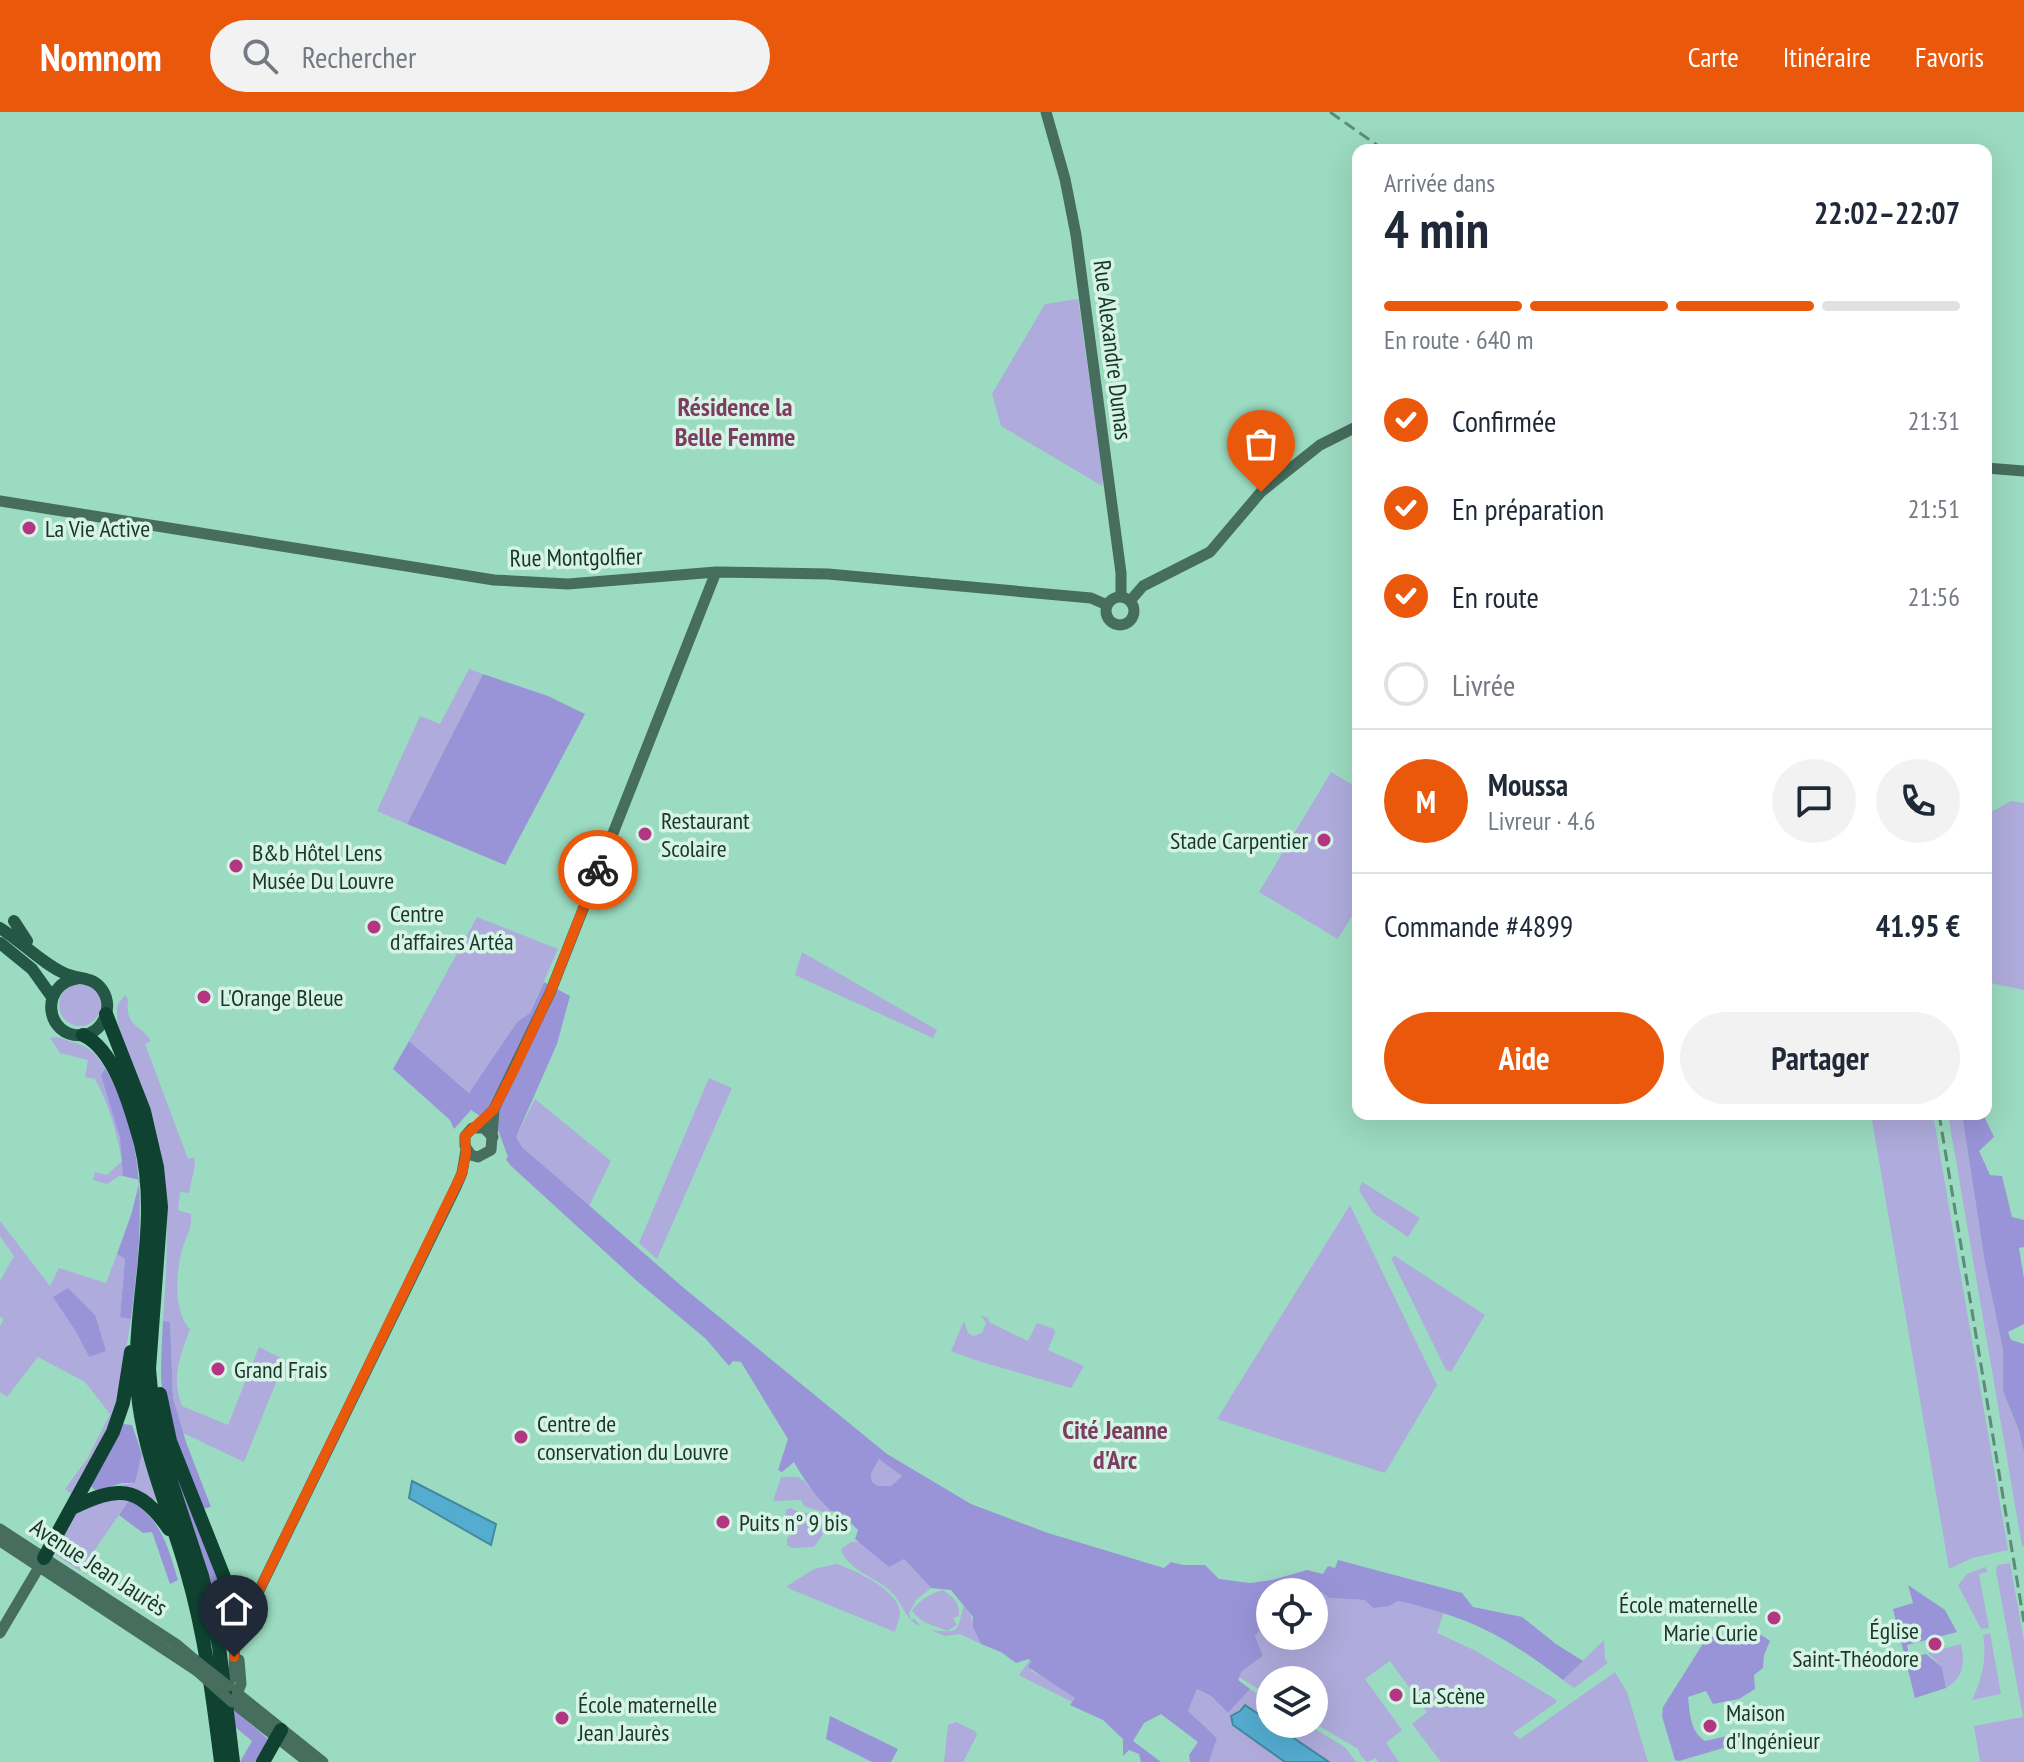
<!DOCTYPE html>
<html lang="fr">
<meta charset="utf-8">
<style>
body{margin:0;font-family:"PT Sans Narrow",sans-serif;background:#f2f2f3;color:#1f2937;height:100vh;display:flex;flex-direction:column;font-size:30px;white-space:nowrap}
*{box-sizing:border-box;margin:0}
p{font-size:26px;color:#747a83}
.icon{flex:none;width:44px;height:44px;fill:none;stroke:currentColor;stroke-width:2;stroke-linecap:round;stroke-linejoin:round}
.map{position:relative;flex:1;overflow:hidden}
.panel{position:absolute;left:1352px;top:32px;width:640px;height:976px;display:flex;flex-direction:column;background:#fff;border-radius:16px;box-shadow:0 8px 32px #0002}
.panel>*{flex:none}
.buttons{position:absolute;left:1256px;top:1466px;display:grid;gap:16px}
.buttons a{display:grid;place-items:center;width:72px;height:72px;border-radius:50%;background:#fff;box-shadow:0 8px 32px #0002;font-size:40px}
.pin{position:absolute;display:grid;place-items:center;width:68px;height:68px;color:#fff;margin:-82px -34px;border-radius:50% 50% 50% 0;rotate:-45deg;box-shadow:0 0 8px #0007}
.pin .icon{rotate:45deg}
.courier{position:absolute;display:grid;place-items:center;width:80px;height:80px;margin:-40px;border:6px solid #ea580c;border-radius:50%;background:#fff;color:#222;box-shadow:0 2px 10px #0007}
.overview em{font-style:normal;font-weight:600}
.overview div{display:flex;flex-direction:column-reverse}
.overview{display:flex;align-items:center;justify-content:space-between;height:136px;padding:0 32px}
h1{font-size:52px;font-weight:600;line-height:60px}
.bar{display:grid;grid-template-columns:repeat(4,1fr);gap:12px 8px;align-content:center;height:96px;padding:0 32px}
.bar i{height:10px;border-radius:6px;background:#e0e1e3}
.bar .on{background:#ea580c}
.bar p{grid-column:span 4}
.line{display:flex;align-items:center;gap:20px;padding:0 32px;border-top:2px solid #e0e1e3}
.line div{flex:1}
.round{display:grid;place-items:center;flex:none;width:84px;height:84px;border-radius:42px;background:#f2f2f3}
ol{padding:0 32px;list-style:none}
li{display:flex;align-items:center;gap:24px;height:88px}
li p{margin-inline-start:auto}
li .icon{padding:8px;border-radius:50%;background:#ea580c;color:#fff;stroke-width:4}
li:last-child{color:#747a83}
li i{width:44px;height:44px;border:4px solid #e0e1e3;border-radius:50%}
.cta{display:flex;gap:16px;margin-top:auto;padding:16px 32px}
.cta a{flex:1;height:92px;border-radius:48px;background:#ea580c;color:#fff;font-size:32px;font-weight:600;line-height:92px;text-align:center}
.cta a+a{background:#f2f2f3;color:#1f2937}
header{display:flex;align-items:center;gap:48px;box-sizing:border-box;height:112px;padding:0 40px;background:#ea580c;color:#fff}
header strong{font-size:38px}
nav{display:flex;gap:44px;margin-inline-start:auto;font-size:28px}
.search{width:560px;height:72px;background:#f2f2f3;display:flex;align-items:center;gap:20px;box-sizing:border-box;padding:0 28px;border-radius:44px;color:#747a83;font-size:30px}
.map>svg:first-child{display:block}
.green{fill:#afacdd;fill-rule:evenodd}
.forest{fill:#9994d8;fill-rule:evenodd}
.water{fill:#54add1;stroke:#43899f;stroke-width:2}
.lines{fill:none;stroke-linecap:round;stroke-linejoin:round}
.secondary{stroke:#466d5e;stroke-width:11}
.primary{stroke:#245745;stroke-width:12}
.highway{stroke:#104232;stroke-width:14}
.rail{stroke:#5d8b79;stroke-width:3;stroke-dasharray:12 6;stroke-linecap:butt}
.secondary-bridge{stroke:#466d5e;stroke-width:11}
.done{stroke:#476f5f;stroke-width:8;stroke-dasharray:0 14.4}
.route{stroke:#ea580c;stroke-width:10}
.poi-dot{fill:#b43683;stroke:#d5f4e6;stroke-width:3}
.labels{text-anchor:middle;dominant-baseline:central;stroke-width:7;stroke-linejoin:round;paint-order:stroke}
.street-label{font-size:24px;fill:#1a352a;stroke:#d5f4e6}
.poi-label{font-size:24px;fill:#1a352a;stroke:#d5f4e6;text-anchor:start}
.neighbourhood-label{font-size:26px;font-weight:bold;fill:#7d3d61;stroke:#d5f4e6}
</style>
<header>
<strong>Nomnom</strong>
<div class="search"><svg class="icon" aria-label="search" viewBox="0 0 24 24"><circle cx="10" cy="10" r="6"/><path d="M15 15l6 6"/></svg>Rechercher</div>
<nav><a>Carte</a><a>Itinéraire</a><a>Favoris</a></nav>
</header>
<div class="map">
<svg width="2024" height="1650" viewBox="0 0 2024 1650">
<rect width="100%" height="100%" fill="#9bdbc1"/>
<path class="green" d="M 1078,187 L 1103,364 L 1102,374 L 1001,314 L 992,282 L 1045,192 Z
M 469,557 L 483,562 L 407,712 L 377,699 L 420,604 L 440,612 Z
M 1331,660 L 1358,676 L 1358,794 L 1338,827 L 1259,780 Z
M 2011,689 L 2024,691 L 2024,878 L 1986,870 L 1986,703 Z
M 477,805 L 558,837 L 530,901 L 517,910 L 469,981 L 409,929 Z
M 802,840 L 937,918 L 933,926 L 795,863 Z
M59 893a21 21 0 1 1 42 0a21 21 0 1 1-42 0Z
M 125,883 L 128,887 C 125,916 140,911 151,929 L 145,932 L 188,1047 L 194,1045 L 195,1053 L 189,1081 L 180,1080 L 178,1098 L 191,1102 C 193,1115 185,1126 182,1138 C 176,1160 173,1200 190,1217 C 180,1244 171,1266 182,1294 L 228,1313 L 259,1235 L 285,1248 L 244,1350 L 183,1321 L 173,1286 L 170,1211 L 163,1209 C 168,1137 172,1067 150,997 C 141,970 116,926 117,899 C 117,892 121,888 125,883 Z
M 57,925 C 83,934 90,932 105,956 L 101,965 C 110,997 126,1030 123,1064 L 119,1064 L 107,1072 L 93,1068 L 95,1060 L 107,1063 L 122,1049 C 117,1021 109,993 95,967 L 85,965 L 88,948 L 60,941 L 50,926 Z
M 709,966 L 732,976 L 657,1147 L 639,1131 Z
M 535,987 L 611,1049 L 589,1094 L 522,1035 L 516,1025 Z
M 1871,1002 L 1933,1002 L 2008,1438 L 1972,1446 L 1949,1457 Z
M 1948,1002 L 1962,1002 L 1985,1151 L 2003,1238 L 2003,1279 L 2019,1319 L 2024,1340 L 2024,1434 L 2022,1434 Z
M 1362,1070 L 1420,1106 L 1408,1125 L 1373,1101 L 1359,1078 Z
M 1350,1093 L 1437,1273 L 1385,1361 L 1217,1307 Z
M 0,1109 L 50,1174 L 59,1156 L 106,1171 L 117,1142 L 125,1147 L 120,1204 L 131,1207 L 118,1289 L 110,1315 L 73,1383 L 65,1377 L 87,1347 L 110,1302 L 85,1270 L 38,1245 L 7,1285 L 0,1280 L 0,1214 L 4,1207 L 0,1205 L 0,1169 L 14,1144 L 0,1124 ZM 68,1177 L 95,1203 L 89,1245 L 75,1218 Z
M 1395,1144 L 1485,1203 L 1451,1260 L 1446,1258 L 1391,1146 Z
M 981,1203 L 988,1206 L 989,1210 L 1028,1229 L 1037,1211 L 1054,1217 L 1055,1221 L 1048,1238 L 1084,1254 L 1071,1276 L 975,1248 L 951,1239 L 964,1209 L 968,1221 L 973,1224 L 982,1221 L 986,1211 Z
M 142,1342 L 156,1388 L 153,1389 L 129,1375 L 113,1374 L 135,1371 Z
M 879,1347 L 903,1363 L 891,1374 L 878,1374 L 872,1370 L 871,1362 Z
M 781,1365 L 798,1365 L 804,1369 L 831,1399 L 829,1402 L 804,1394 L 801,1388 L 773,1389 Z
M 96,1387 L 130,1387 L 80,1459 L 56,1443 L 55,1439 L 75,1400 Z
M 790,1396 C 804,1403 819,1400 828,1415 L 814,1435 L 792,1436 L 787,1433 L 787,1426 L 791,1423 L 785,1408 L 786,1398 Z
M 851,1430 L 860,1430 L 889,1454 L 904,1447 L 931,1476 L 917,1487 L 909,1501 L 911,1508 L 914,1507 L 921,1514 C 905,1510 904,1491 889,1478 C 875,1465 846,1457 841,1437 Z
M 2010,1451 L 2024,1529 L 2024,1650 L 1980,1650 L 1974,1614 L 2023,1605 L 1996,1459 L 1997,1453 Z
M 836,1452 C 854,1457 892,1476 899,1495 C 902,1503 897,1512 895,1520 L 790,1477 L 787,1474 L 814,1457 Z
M 1986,1455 L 1987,1460 L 1979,1462 L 1989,1516 L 1981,1517 L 1958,1473 L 1967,1462 Z
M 943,1478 C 954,1486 960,1491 959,1504 L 953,1506 L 957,1513 L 947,1519 C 935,1513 920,1512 912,1498 C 921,1487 930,1482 943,1478 Z
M 1323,1480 L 1329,1486 L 1365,1488 L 1389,1494 L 1398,1489 L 1444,1499 L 1437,1521 L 1476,1539 L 1555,1587 L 1557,1590 L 1513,1621 L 1520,1627 L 1615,1560 L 1627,1580 L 1648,1650 L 1441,1650 L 1412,1612 L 1427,1600 L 1390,1549 L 1365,1567 L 1402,1618 L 1386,1631 L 1399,1650 L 1378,1650 L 1376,1646 L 1367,1650 L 1361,1644 L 1358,1637 L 1314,1611 L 1314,1568 L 1270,1568 L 1270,1584 L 1239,1565 L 1242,1559 L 1263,1544 L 1255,1524 L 1270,1507 L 1270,1524 L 1314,1524 L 1314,1481 Z
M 964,1493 C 974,1505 974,1518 981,1532 L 960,1522 L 945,1524 L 931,1518 C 961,1521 956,1521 964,1493 Z
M 1990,1521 L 2001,1582 L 1972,1588 C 1982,1566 1987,1548 1983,1523 Z
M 1604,1528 L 1605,1547 L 1608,1551 L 1574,1576 L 1563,1568 Z
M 1961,1532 C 1965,1550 1964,1566 1946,1576 L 1942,1555 L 1928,1541 Z
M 1030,1548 L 1031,1559 L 1051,1569 L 1076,1587 L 1072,1590 L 1019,1563 Z
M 1197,1577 L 1211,1584 L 1228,1601 L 1250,1577 L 1270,1589 L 1270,1610 L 1245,1593 L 1231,1604 L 1233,1612 L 1285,1650 L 1209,1650 L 1217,1626 L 1188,1599 Z
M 956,1610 L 975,1619 L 977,1623 L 963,1650 L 944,1650 L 948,1613 Z
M 1273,1612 L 1307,1612 L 1346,1636 L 1356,1650 L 1329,1650 Z"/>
<path class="forest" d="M 483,562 L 548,584 L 585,602 L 505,753 L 407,712 Z
M 544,870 L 570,884 L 557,932 L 516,1025 L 522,1035 L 685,1177 L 887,1342 L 971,1392 L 1048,1421 L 1164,1456 L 1171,1450 L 1183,1453 L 1205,1453 L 1219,1467 L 1250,1471 L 1272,1468 L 1307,1458 L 1323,1462 L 1328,1454 L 1335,1456 L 1338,1448 L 1462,1481 L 1473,1495 L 1522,1505 L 1556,1532 L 1583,1549 L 1563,1568 C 1505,1524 1470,1505 1398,1489 L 1389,1494 L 1373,1496 L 1365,1488 L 1329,1486 L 1322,1480 L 1270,1480 L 1270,1507 L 1255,1524 L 1263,1544 L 1242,1559 L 1238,1568 L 1250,1577 L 1228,1601 L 1211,1584 L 1197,1577 L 1188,1599 L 1217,1626 L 1209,1650 L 1190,1650 L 1189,1643 L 1198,1630 L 1161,1602 L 1144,1611 L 1133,1629 L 1161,1650 L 1141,1650 L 1139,1642 L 1129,1638 L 1123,1644 L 1123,1627 L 1103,1608 L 1070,1593 L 1075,1586 L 1028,1555 L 1031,1550 L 1029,1547 L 1016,1551 L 1001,1540 L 981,1532 L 973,1515 L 973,1505 L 951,1478 L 931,1476 L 904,1447 L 889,1455 L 855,1427 L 858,1418 L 851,1411 L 851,1407 L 844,1402 L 841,1403 L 838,1400 L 831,1399 C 815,1384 805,1369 794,1350 L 782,1360 L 778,1358 L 788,1327 L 741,1250 L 733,1249 L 729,1254 L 706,1227 L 638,1170 L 510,1053 L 506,1047 L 508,1045 L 497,1015 L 471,998 L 454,1017 L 450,1008 L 393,957 L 409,929 L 469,981 L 517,910 L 530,901 ZM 879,1347 L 902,1364 L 891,1374 L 878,1374 L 872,1370 L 871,1362 Z
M 105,956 C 151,1034 142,1121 131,1207 L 120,1205 L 125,1147 L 117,1142 L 131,1103 L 140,1068 L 123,1064 L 120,1026 L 101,964 Z
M 1962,1002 L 1983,1002 L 1994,1025 L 1979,1039 L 1990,1063 L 2002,1064 L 2012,1105 L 2024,1108 L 2024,1135 L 2019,1136 L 2024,1167 L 2024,1212 L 2008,1220 L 2011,1228 L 2024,1232 L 2024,1340 L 2019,1319 L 2003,1279 L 2003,1238 L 1985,1151 Z
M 68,1176 L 95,1203 L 106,1239 L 89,1245 L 75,1218 L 53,1185 Z
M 163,1209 L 170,1210 L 173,1286 L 186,1330 L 211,1395 L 202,1397 C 186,1355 164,1311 161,1265 C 161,1247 162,1228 163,1209 Z
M 123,1312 L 132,1313 L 142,1342 L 135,1371 L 122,1371 L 96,1379 L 90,1373 Z
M 183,1373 L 229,1486 L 230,1516 L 225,1532 L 178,1375 Z
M 130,1387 C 162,1410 167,1432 178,1468 L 170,1472 L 152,1420 L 143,1421 L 119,1403 Z
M 1908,1473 L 1945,1498 L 1957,1520 L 1907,1533 L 1910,1546 L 1926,1542 L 1942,1555 L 1946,1576 L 1915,1586 L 1893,1497 L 1913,1491 Z
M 1734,1515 L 1749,1520 L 1751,1516 L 1770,1529 L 1764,1543 L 1763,1556 L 1754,1563 L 1755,1577 L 1739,1587 L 1713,1592 L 1706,1579 L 1688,1585 C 1690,1602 1690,1619 1705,1629 L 1745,1620 L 1747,1629 L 1679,1649 L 1675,1648 L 1662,1604 L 1663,1595 L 1709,1522 L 1720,1528 Z
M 233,1597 L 269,1628 L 258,1650 L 240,1650 L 252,1629 L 235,1615 Z
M 830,1604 L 898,1637 L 891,1650 L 872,1650 L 826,1627 Z"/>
<path class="water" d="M 412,1369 L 496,1412 L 491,1433 L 409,1386 Z
M 1245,1593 L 1329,1650 L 1285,1650 L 1233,1613 L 1231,1604 L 1240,1599 Z"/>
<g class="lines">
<path class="secondary" d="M 1046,0 L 1065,67 L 1076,123 L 1121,461 L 1121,485
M 1986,356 L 2024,359
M 0,389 L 494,468 L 568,472 L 716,460 L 828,462 L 1091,486 L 1107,493
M1106 499a14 14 0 1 1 28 0a14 14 0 1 1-28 0Z
M 1130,489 L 1143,474 L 1210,440 L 1261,380 L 1320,333 L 1358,314
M 477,1015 L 494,997 L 550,881 L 716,460
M 493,1025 L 484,1016 L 472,1016 L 465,1024 L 465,1034 L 471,1043 L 478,1045 L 491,1038 L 494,997
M 0,1417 L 176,1532 L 195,1548
M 0,1429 L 197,1559
M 0,1521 L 42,1450
M 228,1574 L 323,1650
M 237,1582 L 241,1572 L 239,1548
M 308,1650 L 232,1590 L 228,1574 L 234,1555 L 235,1528 L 456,1075 L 462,1061 L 466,1038"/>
<path class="primary" d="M 14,809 L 27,829
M 0,816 C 21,829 44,853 66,862 C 78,867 91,865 100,875 C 115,892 105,920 83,923 C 45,927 38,871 79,866
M 0,831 L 32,857 L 52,885"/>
<path class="highway" d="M 106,902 L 144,999 L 157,1055 L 161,1095 L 149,1257 L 152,1290 L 164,1348 L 202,1464 L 219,1534 L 233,1650
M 83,923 C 116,938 132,1000 141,1032 C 162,1118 128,1205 139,1291 C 147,1350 171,1403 187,1460 C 205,1522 213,1586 221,1650
M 160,1282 L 170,1329 L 243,1513
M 72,1396 C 117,1374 138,1372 169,1417
M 44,1446 L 113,1320 L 123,1291 L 131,1240
M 233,1486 L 242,1488 L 255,1486
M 263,1650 L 281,1618"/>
<path class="rail" d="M 1330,0 L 1384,38
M 1939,1002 L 2024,1510"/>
<path class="secondary-bridge" d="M 195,1548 L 228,1574
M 197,1559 L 232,1590"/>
</g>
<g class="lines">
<path class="done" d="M 598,758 L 716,460 C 841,457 966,474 1091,486 L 1107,493 L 1117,485 L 1130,489 L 1143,474 L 1210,440 L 1261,380"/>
<path class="route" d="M 234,1545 L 235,1528 L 462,1061 L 466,1041 L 465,1024 L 494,997 L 514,958 L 550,881 L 598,758"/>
</g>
<g class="poi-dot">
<circle cx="29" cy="416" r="8"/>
<circle cx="645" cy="722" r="8"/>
<circle cx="1324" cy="728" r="8"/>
<circle cx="236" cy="754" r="8"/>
<circle cx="374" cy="815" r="8"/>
<circle cx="204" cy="885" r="8"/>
<circle cx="218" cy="1257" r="8"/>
<circle cx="521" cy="1325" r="8"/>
<circle cx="723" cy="1410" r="8"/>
<circle cx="1774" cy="1506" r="8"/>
<circle cx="1935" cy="1532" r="8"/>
<circle cx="1396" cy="1583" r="8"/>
<circle cx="562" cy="1606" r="8"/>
<circle cx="1710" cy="1614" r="8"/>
</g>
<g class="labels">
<g class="street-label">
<text transform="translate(1113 238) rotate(83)">Rue Alexandre Dumas</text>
<text transform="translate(576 445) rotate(-1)">Rue Montgolfier</text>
<text transform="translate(99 1455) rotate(33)">Avenue Jean Jaurès</text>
</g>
<g class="poi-label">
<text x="45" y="416">La Vie Active</text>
<text x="661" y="708">Restaurant<tspan x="661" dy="28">Scolaire</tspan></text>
<text x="1308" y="728" text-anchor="end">Stade Carpentier</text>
<text x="252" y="740">B&amp;b Hôtel Lens<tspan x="252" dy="28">Musée Du Louvre</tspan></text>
<text x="390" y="801">Centre<tspan x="390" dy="28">d'affaires Artéa</tspan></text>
<text x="220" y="885">L'Orange Bleue</text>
<text x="234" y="1257">Grand Frais</text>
<text x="537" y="1311">Centre de<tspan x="537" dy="28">conservation du Louvre</tspan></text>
<text x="739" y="1410">Puits n° 9 bis</text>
<text x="1758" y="1492" text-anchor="end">École maternelle<tspan x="1758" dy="28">Marie Curie</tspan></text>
<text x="1919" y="1518" text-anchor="end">Église<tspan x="1919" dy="28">Saint-Théodore</tspan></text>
<text x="1412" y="1583">La Scène</text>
<text x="578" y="1592">École maternelle<tspan x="578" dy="28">Jean Jaurès</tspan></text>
<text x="1726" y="1600">Maison<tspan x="1726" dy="28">d'Ingénieur</tspan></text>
</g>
<g class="neighbourhood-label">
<text x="735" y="294">Résidence la<tspan x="735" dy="30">Belle Femme</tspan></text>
<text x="1115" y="1317">Cité Jeanne<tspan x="1115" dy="30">d'Arc</tspan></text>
</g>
</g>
</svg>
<div class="buttons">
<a><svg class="icon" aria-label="locate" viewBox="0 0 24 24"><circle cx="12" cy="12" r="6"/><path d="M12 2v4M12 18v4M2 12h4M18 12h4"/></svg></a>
<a><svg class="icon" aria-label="layers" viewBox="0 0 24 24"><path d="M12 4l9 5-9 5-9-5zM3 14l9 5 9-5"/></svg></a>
</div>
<div class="pin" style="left:1261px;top:380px;background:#ea580c"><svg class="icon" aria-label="bag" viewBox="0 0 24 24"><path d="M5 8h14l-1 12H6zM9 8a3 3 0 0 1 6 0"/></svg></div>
<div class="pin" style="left:234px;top:1545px;background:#1f2937"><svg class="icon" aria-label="home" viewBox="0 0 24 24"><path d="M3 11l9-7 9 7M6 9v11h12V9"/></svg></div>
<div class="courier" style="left:598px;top:758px"><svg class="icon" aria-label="bike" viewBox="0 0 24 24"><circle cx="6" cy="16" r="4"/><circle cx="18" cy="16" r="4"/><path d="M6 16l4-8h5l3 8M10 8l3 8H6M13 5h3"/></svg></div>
<section class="panel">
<div class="overview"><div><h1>4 min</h1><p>Arrivée dans</p></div><em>22:02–22:07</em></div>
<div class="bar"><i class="on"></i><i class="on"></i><i class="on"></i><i></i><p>En route · 640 m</p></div>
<ol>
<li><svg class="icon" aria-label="check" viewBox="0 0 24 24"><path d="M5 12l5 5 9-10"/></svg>Confirmée<p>21:31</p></li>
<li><svg class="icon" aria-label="check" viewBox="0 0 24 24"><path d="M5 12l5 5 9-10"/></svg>En préparation<p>21:51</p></li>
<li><svg class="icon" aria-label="check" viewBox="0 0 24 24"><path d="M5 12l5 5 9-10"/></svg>En route<p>21:56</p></li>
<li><i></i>Livrée</li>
</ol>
<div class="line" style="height:144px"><b class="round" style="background:#ea580c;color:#fff">M</b><div><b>Moussa</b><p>Livreur · 4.6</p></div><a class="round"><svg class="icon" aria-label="chat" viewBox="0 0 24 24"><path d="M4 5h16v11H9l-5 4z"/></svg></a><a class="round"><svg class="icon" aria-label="phone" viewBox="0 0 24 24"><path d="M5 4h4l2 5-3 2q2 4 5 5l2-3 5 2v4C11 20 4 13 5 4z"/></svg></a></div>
<div class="line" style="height:104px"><div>Commande #4899</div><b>41.95 €</b></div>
<div class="cta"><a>Aide</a><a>Partager</a></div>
</section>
</div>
